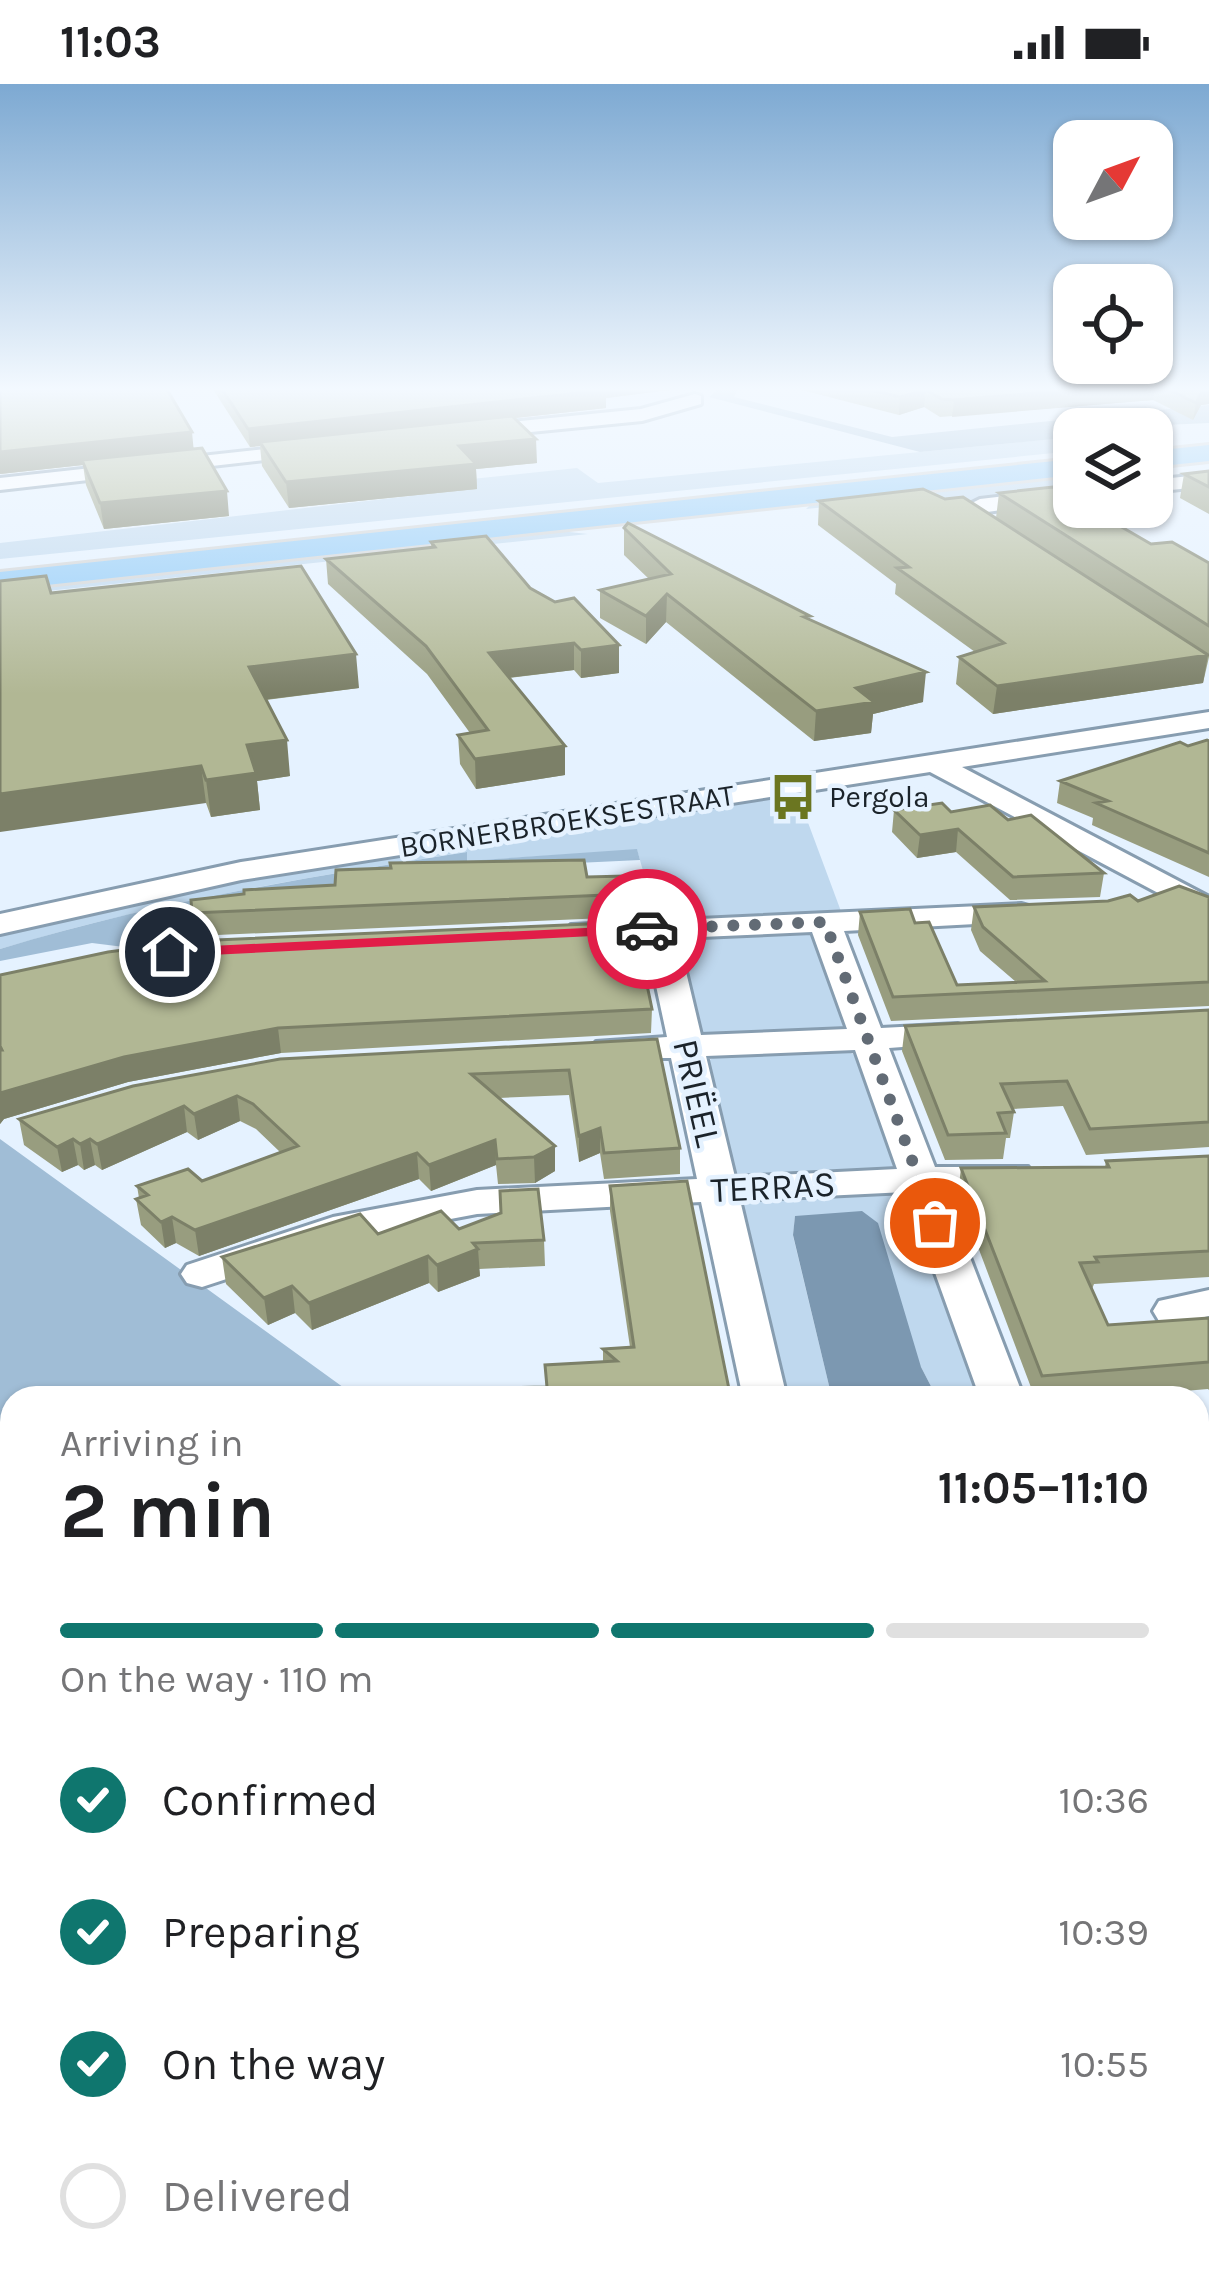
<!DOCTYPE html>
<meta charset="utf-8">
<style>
body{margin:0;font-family:Karla,sans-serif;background:#f6f6f6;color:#202124;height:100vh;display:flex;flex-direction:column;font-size:45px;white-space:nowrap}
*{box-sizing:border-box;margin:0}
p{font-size:39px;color:#757577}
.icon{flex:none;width:66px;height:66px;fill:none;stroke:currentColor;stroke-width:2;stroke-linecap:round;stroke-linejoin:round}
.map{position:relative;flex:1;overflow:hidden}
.side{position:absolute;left:0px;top:1302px;width:1209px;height:903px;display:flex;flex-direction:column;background:#fff;border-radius:36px 36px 0 0;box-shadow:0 3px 9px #0004}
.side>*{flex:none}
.needle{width:78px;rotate:49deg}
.buttons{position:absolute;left:1053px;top:36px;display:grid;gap:24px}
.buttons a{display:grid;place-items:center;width:120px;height:120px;border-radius:24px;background:#fff;box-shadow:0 3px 9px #0004;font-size:60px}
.pin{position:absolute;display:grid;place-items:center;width:102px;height:102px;color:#fff;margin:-51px;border:6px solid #fff;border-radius:50%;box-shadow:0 3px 12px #0007}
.courier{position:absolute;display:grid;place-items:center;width:120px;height:120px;margin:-60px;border:9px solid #e11d48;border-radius:50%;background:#fff;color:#222;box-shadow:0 3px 15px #0007}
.headline em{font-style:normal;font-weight:700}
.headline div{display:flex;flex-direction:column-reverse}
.headline{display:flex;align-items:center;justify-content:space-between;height:204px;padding:0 60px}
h1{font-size:78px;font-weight:700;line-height:90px}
.bar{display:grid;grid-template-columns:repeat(4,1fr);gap:18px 12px;align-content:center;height:144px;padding:0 60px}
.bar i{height:15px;border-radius:9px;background:#e0e0e0}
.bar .on{background:#0f766e}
.bar p{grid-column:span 4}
ol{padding:0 60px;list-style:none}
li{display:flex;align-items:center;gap:36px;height:132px}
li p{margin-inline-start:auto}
li .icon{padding:12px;border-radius:50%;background:#0f766e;color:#fff;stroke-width:4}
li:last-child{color:#757577}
li i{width:66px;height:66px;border:6px solid #e0e0e0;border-radius:50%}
.status{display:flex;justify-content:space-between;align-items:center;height:84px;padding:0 60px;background:#fff;direction:ltr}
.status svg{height:33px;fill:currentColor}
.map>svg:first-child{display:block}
.green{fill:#bfd8ee}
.forest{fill:#a0bdd6}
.water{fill:#7c98b1}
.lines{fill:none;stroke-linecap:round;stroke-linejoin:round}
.minor-casing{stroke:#879db0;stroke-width:6}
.major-casing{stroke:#d1d3d4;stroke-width:6}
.minor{fill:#fff;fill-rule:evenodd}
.major{fill:#8fcaf7;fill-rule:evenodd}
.wall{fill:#989d7f}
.shaded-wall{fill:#7c8068}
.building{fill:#b1b794;stroke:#7c8068;stroke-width:3}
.route{fill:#e11d48}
.done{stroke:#626b75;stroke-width:12;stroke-dasharray:0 21.6}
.labels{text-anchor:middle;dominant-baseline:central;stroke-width:9;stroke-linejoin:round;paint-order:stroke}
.far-poi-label{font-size:30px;fill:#1b232a;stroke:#e5f2ff;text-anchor:start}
.far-street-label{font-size:30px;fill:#1b232a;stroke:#e5f2ff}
.street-label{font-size:36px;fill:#1b232a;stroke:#e5f2ff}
</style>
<div class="status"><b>11:03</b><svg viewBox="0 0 49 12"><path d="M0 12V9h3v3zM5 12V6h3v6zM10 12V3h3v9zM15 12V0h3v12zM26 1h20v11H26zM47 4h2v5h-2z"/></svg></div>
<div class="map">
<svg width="1209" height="2203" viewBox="0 0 1209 2203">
<rect width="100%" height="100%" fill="#e5f2ff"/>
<path class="green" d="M 1074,353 L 1074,367 L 0,475 L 0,459 L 410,412 L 405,402 L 577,384 L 598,399 Z
M 1074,387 L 1074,407 L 945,421 L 934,412 L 806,425 L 817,414 Z
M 560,447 L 588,450 L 0,512 L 0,501 Z
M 797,709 L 842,830 L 658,838 L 637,766 L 467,777 L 466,768 C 307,793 153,818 0,865 L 0,851 L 148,810 Z
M 802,847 L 820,856 L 849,944 L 837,950 L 711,955 L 701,950 L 672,858 L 685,850 Z
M 839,964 L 862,974 L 897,1082 L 893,1087 L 735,1093 L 706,978 L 720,970 Z
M 888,1109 L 914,1124 L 982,1314 L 937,1314 L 921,1283 L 795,1132 L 793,1152 L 832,1314 L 783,1314 L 740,1133 L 743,1122 L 757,1116 Z
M 12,1954 L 12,2193 L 226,2193 L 222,2203 L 0,2203 L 0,1956 Z
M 276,2193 L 740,2193 L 753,2203 L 271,2203 Z"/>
<path class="forest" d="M 722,302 L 739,302 L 734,313 L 892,353 L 1209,321 L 1209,339 L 1074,345 L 1074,353 L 920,368 L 709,313 Z
M 637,765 L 640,776 L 469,784 L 125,844 L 124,863 L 92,859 L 0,877 L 0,865 C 154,818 308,793 467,768 L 467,777 Z
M 0,1055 L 358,1314 L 12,1314 L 12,1358 L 0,1344 Z
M 1197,1433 L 1209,1433 L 1209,2203 L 857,2203 L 843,2193 L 1197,2193 Z"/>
<path class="water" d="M 862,1127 L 878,1139 L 921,1283 L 937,1314 L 832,1314 L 793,1151 L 795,1132 Z"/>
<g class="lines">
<defs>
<path id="minor" d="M 695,310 L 701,312 L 701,320 L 642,337 L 471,354 L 461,348 L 471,342 L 641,325 Z
M 311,360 L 321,366 L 318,370 L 0,406 L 0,394 Z
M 1209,390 L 1209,402 L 1152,408 L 1152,396 Z
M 1074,404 L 1074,416 L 980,429 L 1009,452 L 998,459 L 954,428 L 980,415 Z
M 1209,628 L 1209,644 L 962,683 L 1209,813 L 1209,836 L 930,688 L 241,796 L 0,850 L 0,830 L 241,778 Z
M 1021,820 L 1032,823 L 1037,830 L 1032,837 L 844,847 L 881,944 L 958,940 L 970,944 L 976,951 L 970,958 L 889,964 L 935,1083 L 1028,1083 L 1033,1091 L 1028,1099 L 944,1106 L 1024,1314 L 980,1314 L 906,1108 L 740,1116 L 787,1314 L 743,1314 L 701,1118 L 477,1130 L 355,1153 L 202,1203 L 187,1199 L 181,1190 L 187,1181 L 333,1133 L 477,1106 L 697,1095 L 671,974 L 596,974 L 591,966 L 596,958 L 667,953 L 646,855 L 571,855 L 566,848 L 571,841 ZM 812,848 L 847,945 L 701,951 L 678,854 ZM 855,966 L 897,1085 L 735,1093 L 706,972 Z
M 1209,1206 L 1209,1232 L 1174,1240 L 1159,1237 L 1153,1227 L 1159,1217 Z"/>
<path id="major" d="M 1209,361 L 1209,377 L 1152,383 L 1152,367 Z
M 1074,375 L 1074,391 L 0,506 L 0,488 Z"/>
</defs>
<use href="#minor" class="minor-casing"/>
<use href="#major" class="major-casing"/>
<use href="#minor" class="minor"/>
<use href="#major" class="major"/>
</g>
<path class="wall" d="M 141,302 L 165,302 L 194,365 L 229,432 L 104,445 L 86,401 L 83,381 L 0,390 L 137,305 L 143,303 Z
M 211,302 L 701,302 L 606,314 L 606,324 L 515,334 L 537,379 L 476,385 L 477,405 L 289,424 L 262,382 L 260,362 L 250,363 Z
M 786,302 L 968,302 L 927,303 L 937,305 L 971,302 L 1209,302 L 1209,320 L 1201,321 L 1193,336 L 1153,316 L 940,333 L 924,323 L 899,331 Z
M 1209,387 L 1209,430 L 1180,414 L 1184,390 Z
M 999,409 L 1209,479 L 1209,573 L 1203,599 L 993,630 L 956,600 L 959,573 L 975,568 L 895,510 L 896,500 L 818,441 L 819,417 L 945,415 L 996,434 Z
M 624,444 L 810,536 L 923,618 L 873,630 L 871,649 L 814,657 L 666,538 L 646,560 L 600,534 L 600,506 L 649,495 L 624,471 Z
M 431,458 L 530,504 L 619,561 L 619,589 L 581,594 L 574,586 L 509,594 L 565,662 L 565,691 L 476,705 L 460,680 L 458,651 L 470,649 L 427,590 L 328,500 L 326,475 L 431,463 Z
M 51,509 L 359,604 L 266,616 L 290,692 L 257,697 L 260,726 L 211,733 L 206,719 Z
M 1209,657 L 1209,793 L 1092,741 L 1093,734 L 1057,719 L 1060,697 Z
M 894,726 L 951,728 L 1008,736 L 1104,789 L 1100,813 L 1010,816 L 956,768 L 917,774 L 892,748 Z
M 587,793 L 629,810 L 628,833 L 195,852 L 192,829 Z
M 1209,813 L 1209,922 L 891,937 L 858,851 L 860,828 L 915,839 L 957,901 L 1016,898 L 980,867 L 971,846 L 974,823 Z
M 0,891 L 652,925 L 651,949 L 281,969 L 128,998 L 4,1035 L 0,1040 Z
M 1209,926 L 1209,1063 L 1086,1071 L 1063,1022 L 1012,1025 L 1014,1028 L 1010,1054 L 1006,1054 L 1003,1075 L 945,1076 L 902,967 L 905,942 Z
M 657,955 L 680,1064 L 680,1090 L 604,1095 L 600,1069 L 579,1078 L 569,1011 L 499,1014 L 555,1062 L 555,1087 L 535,1099 L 498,1100 L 496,1081 L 431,1107 L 419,1095 L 199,1172 L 176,1159 L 165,1164 L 141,1141 L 136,1115 L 139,1114 L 137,1102 L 202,1097 L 280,1068 L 256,1045 L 240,1037 L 198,1056 L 187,1048 L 102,1086 L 95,1081 L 84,1086 L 78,1081 L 62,1088 L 24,1061 L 19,1035 Z
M 1209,1072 L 1209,1193 L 1094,1200 L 1092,1205 L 1108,1241 L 1209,1234 L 1209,1306 L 1208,1305 L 1101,1314 L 1035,1314 L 958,1110 L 961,1084 L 1105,1083 L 1106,1077 Z
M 610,1102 L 730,1310 L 730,1314 L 492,1314 L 546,1303 L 545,1281 L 603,1278 L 603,1265 L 630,1263 L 610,1127 Z
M 500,1107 L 544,1156 L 545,1182 L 479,1185 L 480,1192 L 438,1208 L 429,1199 L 312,1246 L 295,1229 L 268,1241 L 226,1200 L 222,1173 L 378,1150 L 459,1145 L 500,1129 Z"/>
<path class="shaded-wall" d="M 593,302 L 701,302 L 606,314 L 606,324 L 262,362 L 260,358 L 260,362 L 250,363 L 248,345 Z
M 1118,302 L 1155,302 L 1153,316 L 952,333 L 954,316 Z
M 1209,303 L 1209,320 L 1201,321 L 1193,336 L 1196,319 L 1204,304 Z
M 926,306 L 924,323 L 899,331 L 900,313 Z
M 192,348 L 194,369 L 82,376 L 83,381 L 0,390 L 0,368 Z
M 536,355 L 537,379 L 476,385 L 477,405 L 289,424 L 286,398 L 459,362 Z
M 227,407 L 229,432 L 104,445 L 100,419 Z
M 667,510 L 666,538 L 646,560 L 646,532 Z
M 574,559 L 574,586 L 490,596 L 489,569 Z
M 619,561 L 619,589 L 581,594 L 581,566 Z
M 356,570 L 359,604 L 253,617 L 249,583 Z
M 1208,571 L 1203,599 L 993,630 L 997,602 Z
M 926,588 L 923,618 L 873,630 L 871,649 L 814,657 L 816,627 L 856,604 Z
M 287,656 L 290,692 L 257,697 L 260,726 L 211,733 L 206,696 L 247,661 Z
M 565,662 L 565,691 L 476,705 L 475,675 Z
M 201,682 L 206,719 L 0,748 L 0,710 Z
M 958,745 L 956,768 L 917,774 L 920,751 Z
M 278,944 L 281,969 L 128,998 L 4,1035 L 0,1040 L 0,1009 L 124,973 Z
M 237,1012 L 240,1037 L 198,1056 L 194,1030 Z
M 184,1022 L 187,1048 L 102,1086 L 97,1060 Z
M 600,1044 L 600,1069 L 579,1078 L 579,1052 Z
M 73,1055 L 78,1081 L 62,1088 L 57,1063 Z
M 90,1055 L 95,1081 L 84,1086 L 80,1060 Z
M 495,1056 L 496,1081 L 431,1107 L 429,1081 Z
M 555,1062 L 555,1087 L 535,1099 L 534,1073 Z
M 417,1069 L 419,1095 L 199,1172 L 195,1146 Z
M 172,1133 L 176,1159 L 165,1164 L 161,1138 Z
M 478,1165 L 480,1192 L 438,1208 L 437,1181 Z
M 428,1172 L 429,1199 L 312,1246 L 309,1219 Z
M 292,1202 L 295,1229 L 268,1241 L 264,1214 Z"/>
<path class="building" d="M 0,302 L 132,302 L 137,305 L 165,302 L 192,348 L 0,368 Z
M 220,302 L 599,302 L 606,306 L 248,345 Z
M 855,302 L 922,302 L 937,305 L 971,302 L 1118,302 L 954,316 L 942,315 L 926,306 L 900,313 Z
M 1162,302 L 1209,302 L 1209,303 L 1204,304 L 1196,319 Z
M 512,332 L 536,355 L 459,362 L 476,380 L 286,398 L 260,358 Z
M 202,364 L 227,407 L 100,419 L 82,376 Z
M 1209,387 L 1209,403 L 1184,390 Z
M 1053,403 L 1074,415 L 1074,423 L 1087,423 L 1151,460 L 1172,458 L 1209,479 L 1209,542 L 999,409 Z
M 923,405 L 945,415 L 963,413 L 1208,571 L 997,602 L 959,573 L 1004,559 L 897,484 L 909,483 L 819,417 Z
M 628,439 L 810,532 L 804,533 L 926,588 L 856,604 L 874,618 L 816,627 L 667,510 L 646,532 L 600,506 L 671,490 L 624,444 Z
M 486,452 L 530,504 L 555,518 L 574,514 L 619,561 L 581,566 L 574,559 L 489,569 L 565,662 L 475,675 L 458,651 L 488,646 L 426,562 L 326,475 L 435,463 L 431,458 Z
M 301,482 L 356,570 L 249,583 L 287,656 L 247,661 L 256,689 L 206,696 L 201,682 L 0,710 L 0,497 L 46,492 L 51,509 Z
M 1207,656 L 1209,657 L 1209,769 L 1096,719 L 1108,717 L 1060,697 L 1180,658 L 1188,662 Z
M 942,719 L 951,728 L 990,721 L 1008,736 L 1031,731 L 1104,789 L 1013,793 L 958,745 L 920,751 L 894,726 Z
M 584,776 L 587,793 L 625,792 L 629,810 L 192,829 L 191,816 L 244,810 L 244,806 L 335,801 L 336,786 L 391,784 L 390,779 Z
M 1179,802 L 1209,813 L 1209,898 L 893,913 L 860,828 L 910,825 L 915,839 L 929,838 L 957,901 L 1045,897 L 983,843 L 974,823 L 1108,817 L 1130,811 L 1138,817 Z
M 634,838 L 652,925 L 278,944 L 124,973 L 0,1009 L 0,966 L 2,966 L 0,962 L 0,891 L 108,868 L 193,857 Z
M 1209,926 L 1209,1038 L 1090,1045 L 1067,997 L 1001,1000 L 1014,1028 L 998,1029 L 1006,1049 L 948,1051 L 905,942 Z
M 657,955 L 680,1064 L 604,1069 L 600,1044 L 579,1052 L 569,986 L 471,990 L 555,1062 L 534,1073 L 497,1075 L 495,1056 L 429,1081 L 417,1069 L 195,1146 L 172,1133 L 161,1138 L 136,1115 L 148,1111 L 137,1102 L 188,1085 L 202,1097 L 298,1062 L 253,1020 L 237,1012 L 194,1030 L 184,1022 L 97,1060 L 90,1055 L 80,1060 L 73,1055 L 57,1063 L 19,1035 L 133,1002 L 280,975 Z
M 1209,1072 L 1209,1167 L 1095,1173 L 1098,1178 L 1080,1179 L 1108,1241 L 1209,1234 L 1209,1278 L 1042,1292 L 961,1084 L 1109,1083 L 1106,1077 Z
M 687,1097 L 730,1310 L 671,1314 L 492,1314 L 492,1304 L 547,1303 L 545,1281 L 617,1277 L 603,1265 L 634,1263 L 610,1102 Z
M 538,1105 L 544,1156 L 473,1159 L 478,1165 L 437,1181 L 428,1172 L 309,1219 L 292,1202 L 264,1214 L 222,1173 L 360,1130 L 378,1150 L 441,1127 L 459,1145 L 501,1129 L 500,1107 Z"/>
<linearGradient id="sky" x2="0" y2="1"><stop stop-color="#7da9d2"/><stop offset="0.5" stop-color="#f3f9ff"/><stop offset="1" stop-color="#f3f9ff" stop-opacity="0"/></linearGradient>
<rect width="1209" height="610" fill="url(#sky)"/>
<path class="route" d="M 647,841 L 653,842 L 653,849 L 170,873 L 162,868 L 170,864 Z"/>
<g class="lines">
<path class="done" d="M 647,845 L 825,838 L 935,1139"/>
</g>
<defs>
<symbol id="bus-bare" viewBox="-9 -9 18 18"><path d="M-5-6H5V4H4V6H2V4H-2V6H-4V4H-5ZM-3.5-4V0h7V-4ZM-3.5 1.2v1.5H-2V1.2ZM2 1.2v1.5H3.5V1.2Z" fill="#6b7621" stroke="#e5f2ff" stroke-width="2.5" paint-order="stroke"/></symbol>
</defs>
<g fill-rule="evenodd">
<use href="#bus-bare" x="760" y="680" width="66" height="66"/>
</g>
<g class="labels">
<g class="far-poi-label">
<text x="829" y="713">Pergola</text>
</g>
<g class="far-street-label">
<text transform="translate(567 737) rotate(-9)">BORNERBROEKSESTRAAT</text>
</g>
<g class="street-label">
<text transform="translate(697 1009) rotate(77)">PRIËEL</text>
<text transform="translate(773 1103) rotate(-3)">TERRAS</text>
</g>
</g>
</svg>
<div class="buttons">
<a><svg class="needle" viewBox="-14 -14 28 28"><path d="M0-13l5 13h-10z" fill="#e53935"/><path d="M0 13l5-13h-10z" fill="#757577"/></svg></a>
<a><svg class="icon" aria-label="locate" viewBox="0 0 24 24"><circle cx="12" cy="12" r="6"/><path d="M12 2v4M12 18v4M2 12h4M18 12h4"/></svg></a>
<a><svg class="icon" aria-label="layers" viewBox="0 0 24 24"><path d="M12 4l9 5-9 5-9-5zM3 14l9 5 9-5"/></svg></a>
</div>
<div class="pin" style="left:935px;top:1139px;background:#ea580c"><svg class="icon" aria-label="bag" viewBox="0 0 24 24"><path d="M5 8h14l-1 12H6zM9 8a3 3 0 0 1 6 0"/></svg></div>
<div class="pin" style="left:170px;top:868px;background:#1f2937"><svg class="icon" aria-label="home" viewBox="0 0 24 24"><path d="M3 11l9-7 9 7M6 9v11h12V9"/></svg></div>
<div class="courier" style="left:647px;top:845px"><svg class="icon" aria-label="car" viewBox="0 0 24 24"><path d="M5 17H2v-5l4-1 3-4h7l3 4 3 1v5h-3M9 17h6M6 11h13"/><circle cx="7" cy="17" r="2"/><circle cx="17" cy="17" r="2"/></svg></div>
<section class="side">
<div class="headline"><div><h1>2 min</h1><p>Arriving in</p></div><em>11:05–11:10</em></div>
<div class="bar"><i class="on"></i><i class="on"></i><i class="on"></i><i></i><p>On the way · 110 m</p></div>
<ol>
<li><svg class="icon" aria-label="check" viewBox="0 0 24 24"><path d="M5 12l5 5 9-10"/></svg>Confirmed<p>10:36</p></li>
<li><svg class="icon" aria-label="check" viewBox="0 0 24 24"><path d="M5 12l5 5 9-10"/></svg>Preparing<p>10:39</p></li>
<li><svg class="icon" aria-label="check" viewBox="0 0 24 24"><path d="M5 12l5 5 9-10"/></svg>On the way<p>10:55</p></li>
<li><i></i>Delivered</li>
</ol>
</section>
</div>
